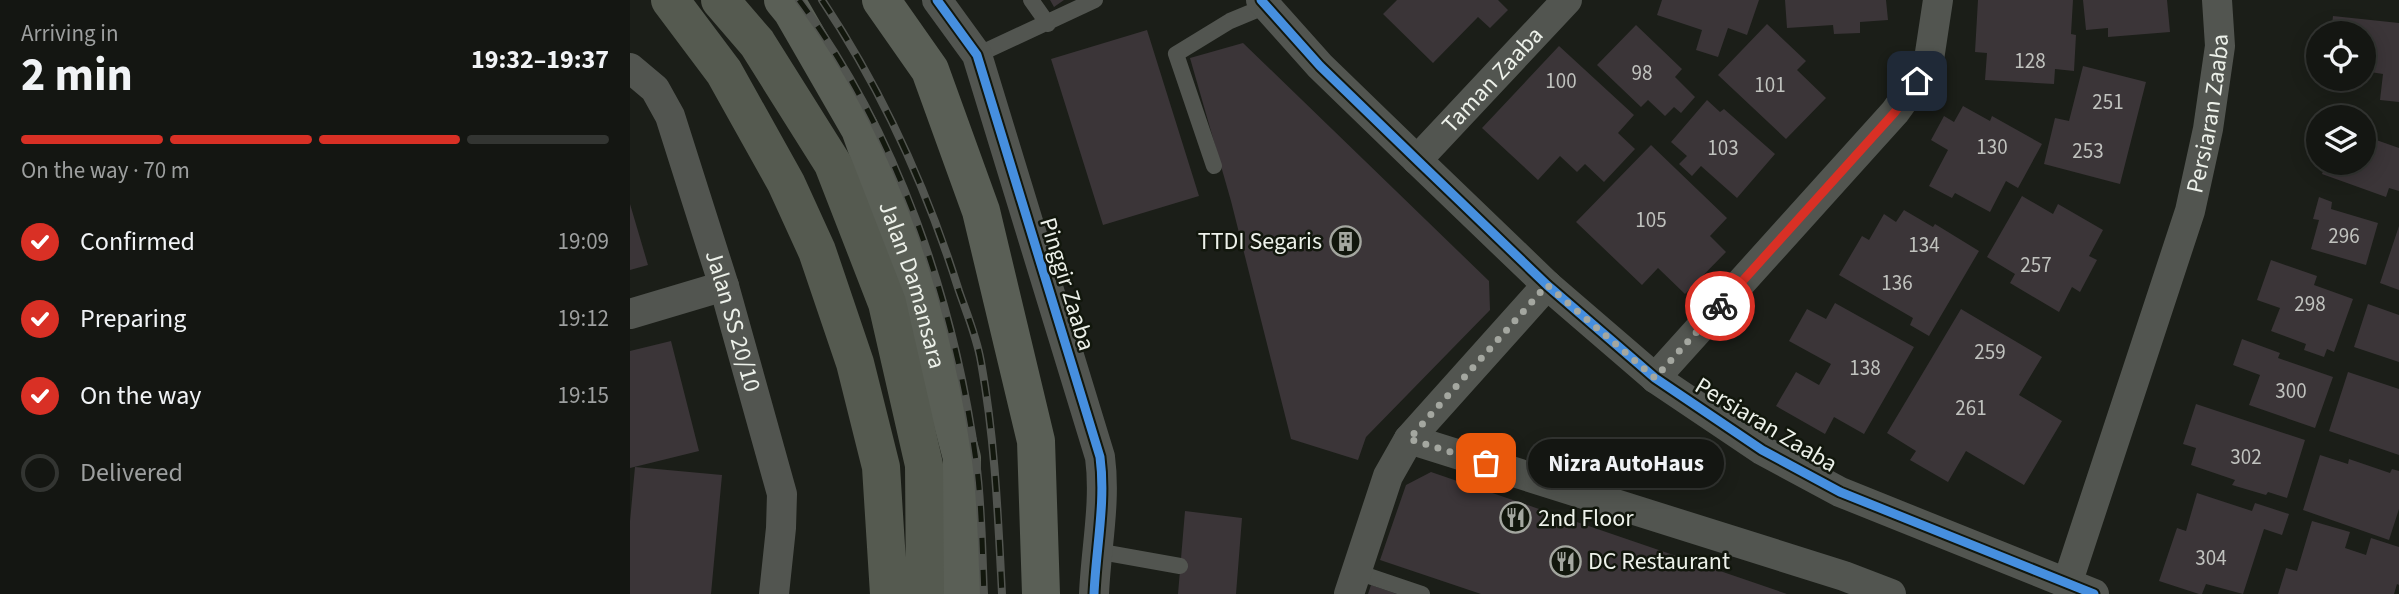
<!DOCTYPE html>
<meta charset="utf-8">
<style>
body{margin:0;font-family:"Source Sans 3",sans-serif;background:#212320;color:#f1f3f6;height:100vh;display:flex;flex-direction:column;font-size:26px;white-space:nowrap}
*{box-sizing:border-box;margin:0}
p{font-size:23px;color:#9d9f9f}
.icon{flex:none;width:38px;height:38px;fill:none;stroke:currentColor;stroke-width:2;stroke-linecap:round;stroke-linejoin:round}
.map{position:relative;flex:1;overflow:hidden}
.drawer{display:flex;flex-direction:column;background:#141612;width:630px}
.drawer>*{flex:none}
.buttons{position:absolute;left:1676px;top:21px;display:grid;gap:14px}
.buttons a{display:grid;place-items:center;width:70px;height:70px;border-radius:50%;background:#141612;box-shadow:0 4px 18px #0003,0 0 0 2px #333532;font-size:35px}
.pin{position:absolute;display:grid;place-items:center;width:60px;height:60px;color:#fff;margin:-30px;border-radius:14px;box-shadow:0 4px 10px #0006}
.courier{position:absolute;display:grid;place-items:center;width:70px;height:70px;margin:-35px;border:5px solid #d93025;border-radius:50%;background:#fff;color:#222;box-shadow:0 2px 9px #0007}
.bubble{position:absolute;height:49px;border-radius:24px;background:#141612;box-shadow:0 4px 18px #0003,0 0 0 2px #333532;font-size:23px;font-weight:700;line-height:49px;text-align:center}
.head em{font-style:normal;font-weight:700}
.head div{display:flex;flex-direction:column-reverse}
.head{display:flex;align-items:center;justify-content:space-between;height:119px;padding:0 21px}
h1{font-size:46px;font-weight:700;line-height:52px}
.bar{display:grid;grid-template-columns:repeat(4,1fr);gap:10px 7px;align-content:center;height:84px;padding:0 21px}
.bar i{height:9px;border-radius:5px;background:#333532}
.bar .current{background:#d93025}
.bar p{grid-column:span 4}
ol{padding:0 21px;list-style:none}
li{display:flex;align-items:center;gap:21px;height:77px}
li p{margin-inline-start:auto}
li .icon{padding:7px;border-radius:50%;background:#d93025;color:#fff;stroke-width:4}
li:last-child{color:#9d9f9f}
li i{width:38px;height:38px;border:4px solid #333532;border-radius:50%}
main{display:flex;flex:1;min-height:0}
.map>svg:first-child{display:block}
.building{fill:#3b3538}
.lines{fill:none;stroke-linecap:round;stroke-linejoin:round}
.service{stroke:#525550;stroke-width:16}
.minor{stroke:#525550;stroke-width:30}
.primary{stroke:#5a5f56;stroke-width:38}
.motorway{stroke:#555a50;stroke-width:38}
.rail-casing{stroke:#525550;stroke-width:8}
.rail{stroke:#12170d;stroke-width:5;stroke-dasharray:16;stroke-linecap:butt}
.cycleway-casing{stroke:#12170d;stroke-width:13}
.cycleway{stroke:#468fdf;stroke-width:9}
.done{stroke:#a4a7a0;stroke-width:7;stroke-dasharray:0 12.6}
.route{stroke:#d93025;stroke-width:9}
.labels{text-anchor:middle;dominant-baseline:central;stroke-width:5;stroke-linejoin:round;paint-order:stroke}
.number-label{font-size:21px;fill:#c0c2be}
.street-label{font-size:24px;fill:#edf1ea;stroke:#12170d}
.poi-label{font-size:24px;fill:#edf1ea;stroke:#12170d;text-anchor:start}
</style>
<main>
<section class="drawer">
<div class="head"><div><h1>2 min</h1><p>Arriving in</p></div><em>19:32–19:37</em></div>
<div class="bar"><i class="current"></i><i class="current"></i><i class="current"></i><i></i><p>On the way · 70 m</p></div>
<ol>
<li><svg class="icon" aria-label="check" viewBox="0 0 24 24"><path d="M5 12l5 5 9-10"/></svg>Confirmed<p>19:09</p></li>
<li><svg class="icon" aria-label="check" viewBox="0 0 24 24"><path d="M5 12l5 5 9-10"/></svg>Preparing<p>19:12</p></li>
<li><svg class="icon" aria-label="check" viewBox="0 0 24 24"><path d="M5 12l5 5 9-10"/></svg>On the way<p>19:15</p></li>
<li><i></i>Delivered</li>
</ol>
</section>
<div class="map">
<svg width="1769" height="594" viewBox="0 0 1769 594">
<rect width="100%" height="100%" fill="#1b1e18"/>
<path class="building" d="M 420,0 L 434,0 L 424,7 Z
M 767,0 L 868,0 L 878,10 L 860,28 L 848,17 L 803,63 L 753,14 Z
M 1032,0 L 1129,0 L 1117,35 L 1098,28 L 1088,57 L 1066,50 L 1072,30 L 1027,15 Z
M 1155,0 L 1256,0 L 1258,20 L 1230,22 L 1230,33 L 1204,34 L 1203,25 L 1157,28 Z
M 1348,0 L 1443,0 L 1441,34 L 1446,35 L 1444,71 L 1425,69 L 1424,84 L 1355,80 L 1357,53 L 1345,52 Z
M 1453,0 L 1537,0 L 1540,32 L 1478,37 L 1478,28 L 1456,30 Z
M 1703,16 L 1769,23 L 1769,102 L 1750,100 L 1753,74 L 1734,71 L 1734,33 L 1701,33 Z
M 1137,24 L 1176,61 L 1167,70 L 1196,98 L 1156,139 L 1088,75 Z
M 1006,25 L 1052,69 L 1045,77 L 1065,97 L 1051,113 L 1044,107 L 1035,116 L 1018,100 L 1011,107 L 967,65 Z
M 517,30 L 569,196 L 473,225 L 421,59 Z
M 613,43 L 859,281 L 860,310 L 736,437 L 728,460 L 661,439 L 601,201 L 560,58 Z
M 929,46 L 1004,115 L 988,133 L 1005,149 L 974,182 L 955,164 L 947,172 L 930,156 L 908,180 L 852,128 Z
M 1453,66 L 1516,82 L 1490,184 L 1414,164 L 1425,118 L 1439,121 Z
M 1077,100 L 1090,112 L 1094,109 L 1145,154 L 1107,198 L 1071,166 L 1062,176 L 1049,164 L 1057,156 L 1041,142 Z
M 1333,106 L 1360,121 L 1362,116 L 1412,144 L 1388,188 L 1376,181 L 1360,212 L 1325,193 L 1322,198 L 1299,186 L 1318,150 L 1301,140 L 1314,116 L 1324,122 Z
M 1734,124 L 1739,126 L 1735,136 L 1769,148 L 1769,191 L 1759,188 L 1756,197 L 1692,174 L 1696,163 L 1734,163 Z
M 1021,145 L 1097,218 L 1080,236 L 1096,252 L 1055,294 L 1028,268 L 1012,285 L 946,222 Z
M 1392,196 L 1423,214 L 1428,204 L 1473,230 L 1459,256 L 1467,260 L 1450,292 L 1442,287 L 1429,312 L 1380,283 L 1385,274 L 1357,257 Z
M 1689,197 L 1702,202 L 1701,209 L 1748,223 L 1736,265 L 1681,249 L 1689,220 L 1683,219 Z
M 0,204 L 18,265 L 0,270 Z
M 1274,210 L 1303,227 L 1305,224 L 1349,251 L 1299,336 L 1280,325 L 1283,318 L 1209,275 L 1232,236 L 1239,240 L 1254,214 L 1266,222 Z
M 1769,226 L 1769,290 L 1750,283 Z
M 1641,260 L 1687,276 L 1684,285 L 1723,299 L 1704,352 L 1697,349 L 1694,357 L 1674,350 L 1676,344 L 1641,331 L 1650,308 L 1627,300 Z
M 1205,303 L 1284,347 L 1234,434 L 1204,417 L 1195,434 L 1146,406 L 1166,372 L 1189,385 L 1201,364 L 1159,341 L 1177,309 L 1196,319 Z
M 1738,304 L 1769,315 L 1769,362 L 1724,347 Z
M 1331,309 L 1412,357 L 1389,395 L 1432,421 L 1394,485 L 1336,451 L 1318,482 L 1280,460 L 1286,451 L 1257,433 Z
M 1612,339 L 1650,353 L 1648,358 L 1703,377 L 1685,428 L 1619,405 L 1630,375 L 1603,365 Z
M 41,341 L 69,451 L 0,468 L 0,351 Z
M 1718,372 L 1769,389 L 1769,455 L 1699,431 Z
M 1566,404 L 1675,440 L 1657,498 L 1638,492 L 1636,495 L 1602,485 L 1605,480 L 1561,465 L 1566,448 L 1553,444 Z
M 1690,455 L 1718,464 L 1719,459 L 1760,473 L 1762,469 L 1769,471 L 1769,509 L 1759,540 L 1673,510 Z
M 5,467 L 92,475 L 81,594 L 0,594 L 0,521 Z
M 801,472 L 1157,594 L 851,594 L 750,560 L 776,485 Z
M 1567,493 L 1622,511 L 1625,503 L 1659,514 L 1652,535 L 1634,529 L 1613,594 L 1576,584 L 1572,594 L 1569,594 L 1529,581 L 1547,528 L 1556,531 Z
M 555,511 L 612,518 L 606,594 L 548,594 Z
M 1682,521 L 1720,532 L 1715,548 L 1736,555 L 1741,538 L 1769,547 L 1769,585 L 1767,584 L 1764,594 L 1648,594 L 1656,568 L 1667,571 Z
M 741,585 L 767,594 L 738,594 Z"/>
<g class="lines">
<path class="service" d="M 401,0 L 418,24
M 347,55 L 465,0
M 584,166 L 546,54 L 600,21 L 636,6
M 466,551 L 550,566
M 727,572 L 792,594"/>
<g class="minor">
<path d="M 307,0 L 347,55 L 470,457 C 476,502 466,548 464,594"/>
<path d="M 631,0 L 690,66 L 787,160 L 917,285 L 1025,378 L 1132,450 L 1210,492 L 1464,594"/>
<path id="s1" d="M 0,68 L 25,89 L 40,116 L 94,286 L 152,494 L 151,528 L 144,594"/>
<path id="s2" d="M 787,160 L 937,0"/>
<path d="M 0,314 L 94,286"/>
<path d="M 1025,378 L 1265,112 L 1298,66 L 1308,0"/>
<path d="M 779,439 L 1214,576 L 1261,594"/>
<path id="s3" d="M 1437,584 L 1560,211 L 1578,129 L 1590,46 L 1587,0"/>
<path d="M 719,594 L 758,476 L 779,439 L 917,285"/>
</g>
<g class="primary">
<path id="s4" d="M 153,0 L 162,11 L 230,129 L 286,284 L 332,458 L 331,594"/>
<path d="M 251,0 L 300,70 L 351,211 L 406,441 L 411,594"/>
</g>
<path class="motorway" d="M 40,0 L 94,72 L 156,183 L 187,251 L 225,363 L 251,467 L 259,594
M 90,0 L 127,43 L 203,164 L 257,303 L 294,465 L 295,594"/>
<defs>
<path id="rail" d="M 169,0 C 267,133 324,299 346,461 C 352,505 352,550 354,594
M 192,0 C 252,90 297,189 329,291 C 337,314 347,338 351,362 C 365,439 368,516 372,594"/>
</defs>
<use href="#rail" class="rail-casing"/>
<use href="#rail" class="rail"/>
<defs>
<path id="cycleway" d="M 307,0 L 347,55 L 470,457 C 476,502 466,548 464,594
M 631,0 L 690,66 L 787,160 L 917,285 L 1025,378 L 1132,450 L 1210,492 L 1464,594"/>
</defs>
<use href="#cycleway" class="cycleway-casing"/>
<use href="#cycleway" class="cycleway"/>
</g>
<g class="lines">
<path class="done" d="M 856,463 L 779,439 L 917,285 L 1025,378 L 1090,306"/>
<path class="route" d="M 1090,306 L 1265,112 L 1287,81"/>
</g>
<defs>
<symbol id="building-ring" viewBox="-11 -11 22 22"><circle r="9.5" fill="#12170d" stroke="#a4a7a0" stroke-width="1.5"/><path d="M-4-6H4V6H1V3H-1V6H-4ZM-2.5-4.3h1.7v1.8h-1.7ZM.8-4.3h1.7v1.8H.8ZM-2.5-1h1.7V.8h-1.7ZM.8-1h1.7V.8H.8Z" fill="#a4a7a0"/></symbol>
<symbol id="restaurant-ring" viewBox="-11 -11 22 22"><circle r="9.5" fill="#12170d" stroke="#a4a7a0" stroke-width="1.5"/><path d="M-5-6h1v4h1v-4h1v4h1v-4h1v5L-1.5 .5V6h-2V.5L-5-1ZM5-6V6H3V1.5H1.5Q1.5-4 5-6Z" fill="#a4a7a0"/></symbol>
</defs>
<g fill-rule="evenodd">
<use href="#building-ring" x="698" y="224" width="35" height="35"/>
<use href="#restaurant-ring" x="868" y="500" width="35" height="35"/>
<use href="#restaurant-ring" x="918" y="544" width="35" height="35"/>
</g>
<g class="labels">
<g class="number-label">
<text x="1400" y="61">128</text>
<text x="1012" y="73">98</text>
<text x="931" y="81">100</text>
<text x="1140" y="85">101</text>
<text x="1478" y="102">251</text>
<text x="1362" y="147">130</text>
<text x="1093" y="148">103</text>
<text x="1458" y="151">253</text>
<text x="1021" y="220">105</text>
<text x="1714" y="236">296</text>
<text x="1294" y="245">134</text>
<text x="1406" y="265">257</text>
<text x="1267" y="283">136</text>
<text x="1680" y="304">298</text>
<text x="1360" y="352">259</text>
<text x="1235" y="368">138</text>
<text x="1661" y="391">300</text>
<text x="1341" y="408">261</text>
<text x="1616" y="457">302</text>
<text x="1581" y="558">304</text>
</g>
<g class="street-label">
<text stroke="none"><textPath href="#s2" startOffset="110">Taman Zaaba</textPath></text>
<text stroke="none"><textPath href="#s3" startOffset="492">Persiaran Zaaba</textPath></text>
<text transform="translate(437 284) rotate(73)">Pinggir Zaaba</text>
<text stroke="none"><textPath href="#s4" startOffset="315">Jalan Damansara</textPath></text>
<text stroke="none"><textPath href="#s1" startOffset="278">Jalan SS 20/10</textPath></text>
<text transform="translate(1136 425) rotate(31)">Persiaran Zaaba</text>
</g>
<g class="poi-label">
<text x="692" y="241" text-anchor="end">TTDI Segaris</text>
<text x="908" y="518">2nd Floor</text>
<text x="958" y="561">DC Restaurant</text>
</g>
</g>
</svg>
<div class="buttons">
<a><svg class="icon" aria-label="locate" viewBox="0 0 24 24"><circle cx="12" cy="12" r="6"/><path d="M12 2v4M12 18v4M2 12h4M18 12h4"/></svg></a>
<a><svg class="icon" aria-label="layers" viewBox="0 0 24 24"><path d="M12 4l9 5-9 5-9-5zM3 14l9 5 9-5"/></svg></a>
</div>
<div class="pin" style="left:856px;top:463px;background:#ea580c"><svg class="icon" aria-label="bag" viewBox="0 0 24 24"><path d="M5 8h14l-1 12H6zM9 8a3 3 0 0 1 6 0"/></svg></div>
<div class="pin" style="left:1287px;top:81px;background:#1f2937"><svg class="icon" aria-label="home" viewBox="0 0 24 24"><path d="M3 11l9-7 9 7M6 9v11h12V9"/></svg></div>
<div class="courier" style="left:1090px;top:306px"><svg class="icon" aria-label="bike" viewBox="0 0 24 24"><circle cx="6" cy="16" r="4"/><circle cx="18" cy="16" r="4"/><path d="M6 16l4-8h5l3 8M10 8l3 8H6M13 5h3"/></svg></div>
<div class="bubble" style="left:898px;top:439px;width:196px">Nizra AutoHaus</div>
</div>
</main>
